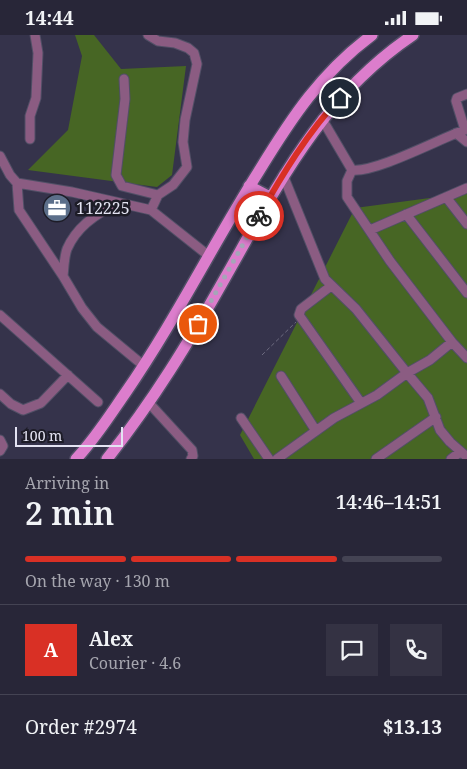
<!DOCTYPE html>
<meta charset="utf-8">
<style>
body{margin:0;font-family:"Noto Serif",serif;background:#343243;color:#f1f3f6;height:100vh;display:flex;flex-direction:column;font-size:19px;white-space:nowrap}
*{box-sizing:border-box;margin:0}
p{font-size:16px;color:#a5a5ae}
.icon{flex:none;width:28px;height:28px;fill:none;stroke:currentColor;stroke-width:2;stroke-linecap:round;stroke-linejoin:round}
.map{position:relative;height:424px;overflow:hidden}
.details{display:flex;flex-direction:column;background:#282638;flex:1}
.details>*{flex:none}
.scale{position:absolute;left:15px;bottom:12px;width:108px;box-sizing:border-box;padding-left:5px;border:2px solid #e3e3f2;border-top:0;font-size:14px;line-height:18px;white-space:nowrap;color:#e3e3f2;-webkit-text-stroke:4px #1d1c27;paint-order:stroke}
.pin{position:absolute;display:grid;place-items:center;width:42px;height:42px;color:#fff;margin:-21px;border:2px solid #fff;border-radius:50%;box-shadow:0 1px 5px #0007}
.courier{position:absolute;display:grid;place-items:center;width:50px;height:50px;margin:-25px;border:4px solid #d93025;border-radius:50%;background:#fff;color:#222;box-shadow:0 1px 6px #0007}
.summary em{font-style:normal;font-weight:600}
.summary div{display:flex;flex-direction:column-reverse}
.summary{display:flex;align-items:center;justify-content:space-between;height:85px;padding:0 25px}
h1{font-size:32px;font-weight:600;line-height:38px}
.bar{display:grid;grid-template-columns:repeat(4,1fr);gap:8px 5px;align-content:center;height:60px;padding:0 25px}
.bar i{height:6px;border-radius:4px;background:#444353}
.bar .selected{background:#d93025}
.bar p{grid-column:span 4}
.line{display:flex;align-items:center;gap:12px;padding:0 25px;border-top:1px solid #444353}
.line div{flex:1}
.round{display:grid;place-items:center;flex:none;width:52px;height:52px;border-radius:0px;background:#343243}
.status{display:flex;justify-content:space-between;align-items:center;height:35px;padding:0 25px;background:#282638;direction:ltr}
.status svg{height:14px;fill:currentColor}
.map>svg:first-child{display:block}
.green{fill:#476624}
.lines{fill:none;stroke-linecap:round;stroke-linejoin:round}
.minor-casing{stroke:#514f66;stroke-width:11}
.major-casing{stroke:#514f66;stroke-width:14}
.path{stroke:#6d6b80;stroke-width:1;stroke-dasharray:4 2.5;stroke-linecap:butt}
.minor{stroke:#8b5c82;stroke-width:9}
.major{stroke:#dc7dcc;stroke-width:11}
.done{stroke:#a6a5b8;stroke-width:5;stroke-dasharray:0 9}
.route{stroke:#d93025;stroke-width:6}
.labels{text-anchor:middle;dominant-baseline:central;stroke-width:5;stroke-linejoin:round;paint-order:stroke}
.poi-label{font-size:16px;fill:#e3e3f2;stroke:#1d1c27;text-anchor:start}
</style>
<div class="status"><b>14:44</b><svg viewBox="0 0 49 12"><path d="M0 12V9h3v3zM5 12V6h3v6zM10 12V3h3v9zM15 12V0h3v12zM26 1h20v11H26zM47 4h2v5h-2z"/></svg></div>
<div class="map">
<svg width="467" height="424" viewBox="0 0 467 424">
<rect width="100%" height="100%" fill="#35334b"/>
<path class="green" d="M 75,0 L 94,0 L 121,34 L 186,31 L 172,140 L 157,152 L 28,135 L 68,95 L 82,21 Z
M 467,158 L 467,424 L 254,424 L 240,400 L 355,173 Z"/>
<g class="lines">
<defs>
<path id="minor" d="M 148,0 L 158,6 L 175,8 L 188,13 L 194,18 L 197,29 L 185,85 L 183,107 L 187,132 L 173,150 L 158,160 L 151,175
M 124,44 L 125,64 L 116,140 L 122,151 L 158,160
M 322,84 L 352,135
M 465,95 L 456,66 L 457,63 L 467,59
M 456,98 L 467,107
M 30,104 L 30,81 L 36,63 L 38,18 L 35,0
M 0,121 L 10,140 L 17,148 L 72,157 L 151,175 L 209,221
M 352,135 L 347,146 L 347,162 L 390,226 L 452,307
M 352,135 C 376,138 441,103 467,94
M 283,140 L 325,244 L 356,274 L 407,338 L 430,325 L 452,307 L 467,323
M 17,148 L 19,175 L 63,241 L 82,273 L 97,292 L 144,331
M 446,162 L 467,189
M 406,179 L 467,258
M 370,195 L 467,153
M 63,241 C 64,233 64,222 67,214 C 77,191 98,177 120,168
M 331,251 L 301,274 L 299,280 L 361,368
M 0,280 L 98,367
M 281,341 L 316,396
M 0,359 L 11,369 L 23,375 L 41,368 L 68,340
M 149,368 L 192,415 L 193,421 L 191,424
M 241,383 L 269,424
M 0,405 L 3,411 L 0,416
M 277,424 L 334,383 L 377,360 L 407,338 L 428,363 L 440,395 L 450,407 L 467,422
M 376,424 L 436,382
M 451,424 L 460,417"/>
<path id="major" d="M 249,151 L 270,162
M 76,424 C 95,404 110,380 126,357 C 175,286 213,209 259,136 C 292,82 321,38 372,0
M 107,424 C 153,366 189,307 225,243 C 278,150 321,62 413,0"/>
</defs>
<use href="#minor" class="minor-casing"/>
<use href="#major" class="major-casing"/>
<path class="path" d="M 262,320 L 296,287"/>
<use href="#minor" class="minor"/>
<use href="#major" class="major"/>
</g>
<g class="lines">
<path class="done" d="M 198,289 L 259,181"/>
<path class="route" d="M 259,181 C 282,140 308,97 340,63"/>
</g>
<defs>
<symbol id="office-disc" viewBox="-11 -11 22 22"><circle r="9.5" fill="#5c6f8a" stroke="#1d1c27"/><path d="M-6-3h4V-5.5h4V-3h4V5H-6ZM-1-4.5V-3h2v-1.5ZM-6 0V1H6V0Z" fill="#fff"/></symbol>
</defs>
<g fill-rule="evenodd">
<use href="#office-disc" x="41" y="157" width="32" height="32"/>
</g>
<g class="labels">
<g class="poi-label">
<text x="76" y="173">112225</text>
</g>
</g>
</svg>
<div class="scale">100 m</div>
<div class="pin" style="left:198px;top:289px;background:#ea580c"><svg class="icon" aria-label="bag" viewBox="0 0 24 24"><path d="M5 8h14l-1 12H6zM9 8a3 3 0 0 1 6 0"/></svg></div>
<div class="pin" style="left:340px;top:63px;background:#1f2937"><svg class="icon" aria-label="home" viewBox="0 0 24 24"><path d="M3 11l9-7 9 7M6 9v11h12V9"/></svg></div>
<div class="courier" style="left:259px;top:181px"><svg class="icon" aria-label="bike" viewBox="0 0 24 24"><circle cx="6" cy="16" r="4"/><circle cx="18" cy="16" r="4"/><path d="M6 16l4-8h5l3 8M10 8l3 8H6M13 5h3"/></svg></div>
</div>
<section class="details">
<div class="summary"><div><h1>2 min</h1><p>Arriving in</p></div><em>14:46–14:51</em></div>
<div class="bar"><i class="selected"></i><i class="selected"></i><i class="selected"></i><i></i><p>On the way · 130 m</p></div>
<div class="line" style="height:90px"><b class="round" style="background:#d93025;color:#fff">A</b><div><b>Alex</b><p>Courier · 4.6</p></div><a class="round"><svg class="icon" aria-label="chat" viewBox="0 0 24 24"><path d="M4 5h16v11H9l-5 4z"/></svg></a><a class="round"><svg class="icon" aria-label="phone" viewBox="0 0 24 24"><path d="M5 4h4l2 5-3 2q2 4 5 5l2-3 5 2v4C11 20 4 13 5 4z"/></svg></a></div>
<div class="line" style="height:65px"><div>Order #2974</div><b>$13.13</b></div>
</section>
